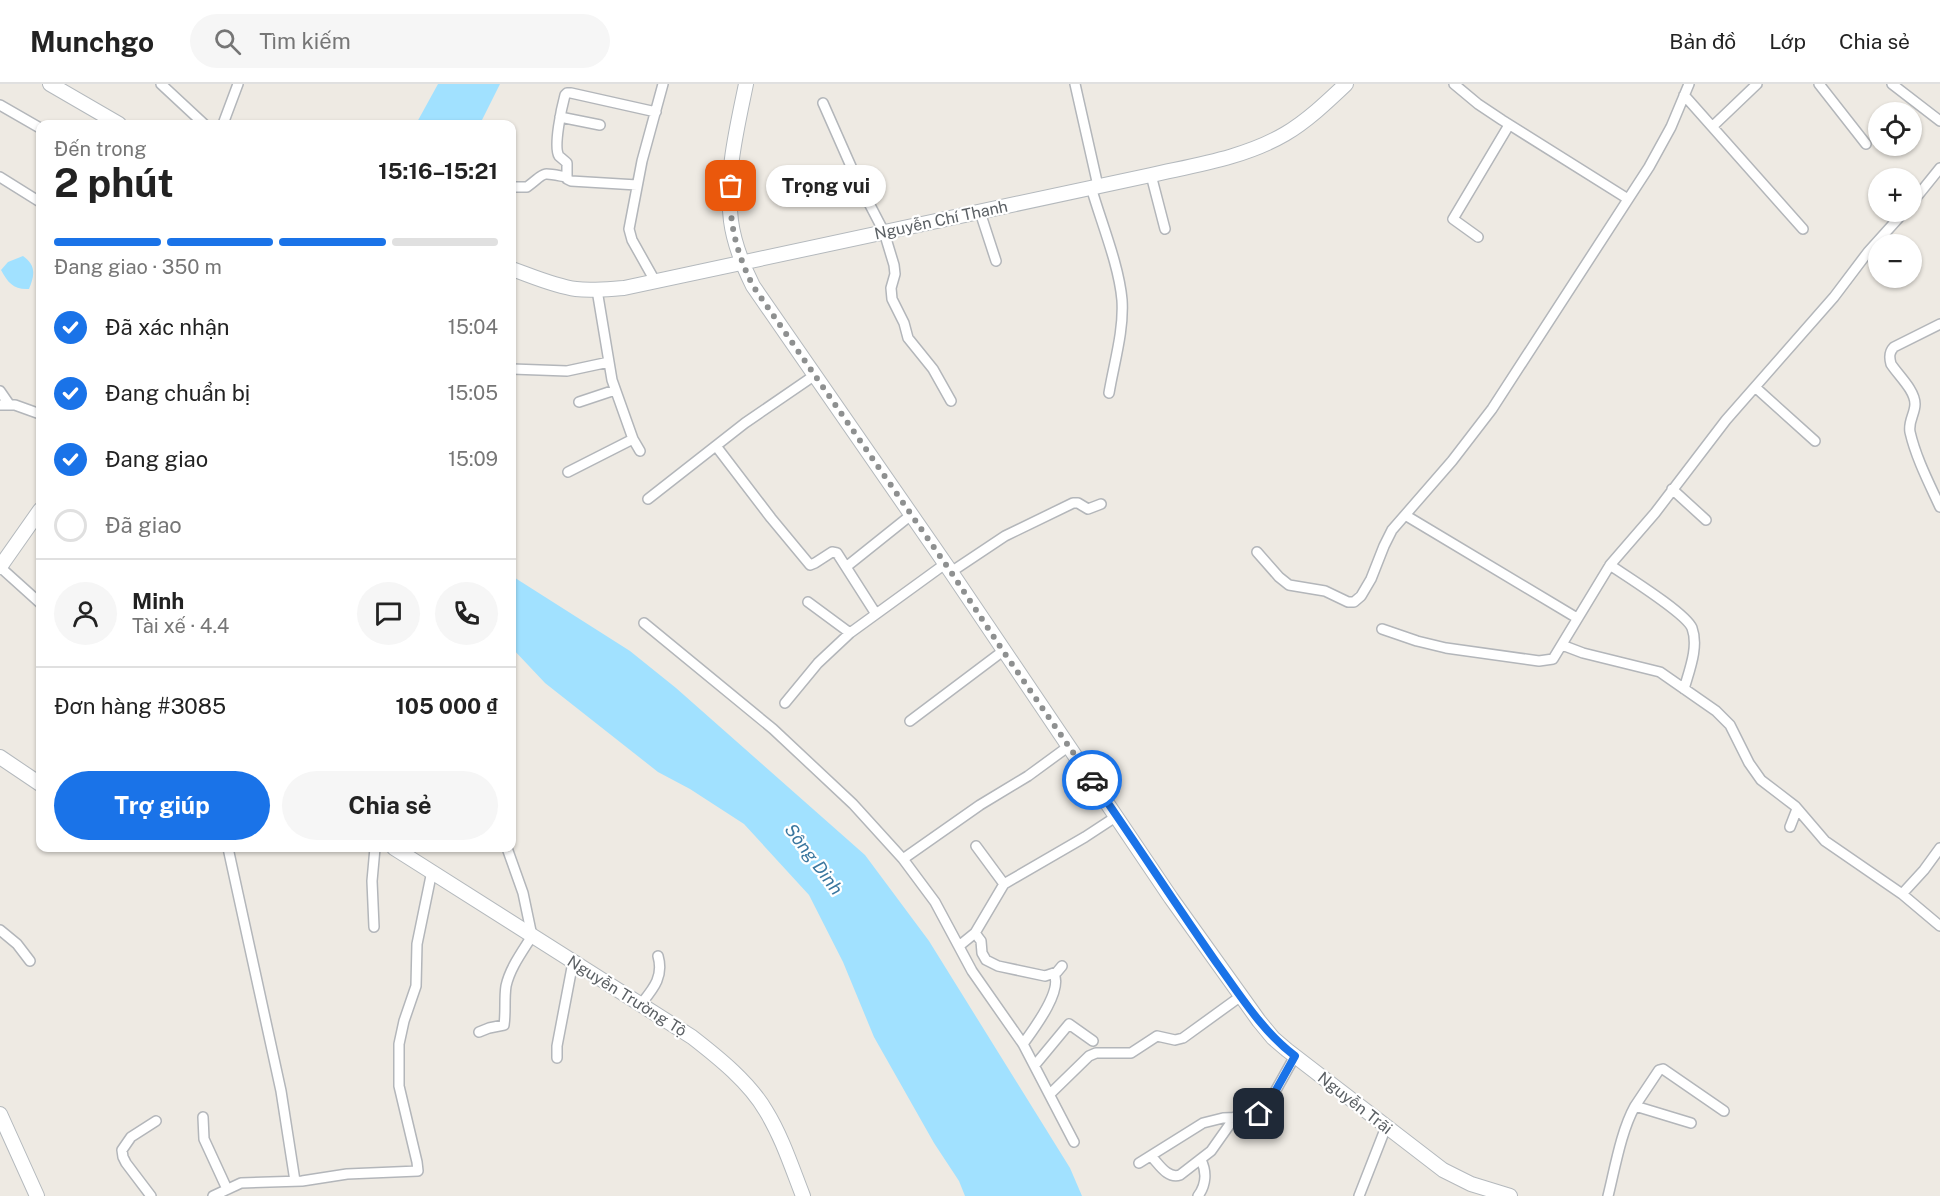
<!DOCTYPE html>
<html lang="vi">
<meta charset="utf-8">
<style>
body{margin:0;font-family:"Public Sans",sans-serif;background:#f6f6f6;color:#222;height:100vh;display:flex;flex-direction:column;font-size:22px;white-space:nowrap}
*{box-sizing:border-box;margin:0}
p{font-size:20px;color:#767676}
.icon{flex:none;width:33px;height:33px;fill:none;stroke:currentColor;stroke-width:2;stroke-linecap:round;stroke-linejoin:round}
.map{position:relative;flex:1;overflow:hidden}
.sheet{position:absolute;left:36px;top:36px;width:480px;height:732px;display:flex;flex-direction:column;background:#fff;border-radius:12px;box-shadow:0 2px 4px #0004}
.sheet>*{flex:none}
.fabs{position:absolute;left:1868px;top:18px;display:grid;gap:12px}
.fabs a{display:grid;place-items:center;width:54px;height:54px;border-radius:50%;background:#fff;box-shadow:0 2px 4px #0004;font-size:30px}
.pin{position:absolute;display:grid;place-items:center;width:51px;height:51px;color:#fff;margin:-26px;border-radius:12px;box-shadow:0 3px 9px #0006}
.courier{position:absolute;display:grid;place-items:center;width:60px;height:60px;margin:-30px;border:4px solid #1a73e8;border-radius:50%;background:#fff;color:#222;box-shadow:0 2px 8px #0007}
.bubble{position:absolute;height:42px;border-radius:21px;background:#fff;box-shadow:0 2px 4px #0004;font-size:20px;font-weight:700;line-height:42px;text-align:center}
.overview em{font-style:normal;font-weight:700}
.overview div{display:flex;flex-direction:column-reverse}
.overview{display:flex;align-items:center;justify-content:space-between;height:102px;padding:0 18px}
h1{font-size:39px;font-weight:700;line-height:45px}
.bar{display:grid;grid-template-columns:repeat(4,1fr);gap:9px 6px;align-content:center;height:72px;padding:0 18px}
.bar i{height:8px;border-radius:4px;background:#e0e0e0}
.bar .active{background:#1a73e8}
.bar p{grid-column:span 4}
.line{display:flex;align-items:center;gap:15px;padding:0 18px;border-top:2px solid #e0e0e0}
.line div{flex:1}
.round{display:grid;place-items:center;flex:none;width:63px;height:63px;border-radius:32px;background:#f6f6f6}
ol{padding:0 18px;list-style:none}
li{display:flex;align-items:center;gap:18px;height:66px}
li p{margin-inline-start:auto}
li .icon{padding:6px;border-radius:50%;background:#1a73e8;color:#fff;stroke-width:4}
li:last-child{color:#767676}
li i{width:33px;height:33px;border:3px solid #e0e0e0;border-radius:50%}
.primary-button{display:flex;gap:12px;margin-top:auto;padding:12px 18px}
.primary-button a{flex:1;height:69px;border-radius:36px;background:#1a73e8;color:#fff;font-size:24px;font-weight:700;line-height:69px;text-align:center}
.primary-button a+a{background:#f6f6f6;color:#222}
header{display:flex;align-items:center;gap:36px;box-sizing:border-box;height:84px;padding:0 30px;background:#fff;border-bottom:2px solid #e0e0e0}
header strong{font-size:28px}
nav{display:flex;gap:33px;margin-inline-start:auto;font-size:21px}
.search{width:420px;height:54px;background:#f6f6f6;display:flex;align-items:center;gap:15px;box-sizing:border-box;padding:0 21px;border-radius:33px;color:#767676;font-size:22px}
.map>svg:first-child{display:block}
.water{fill:#a1e1ff}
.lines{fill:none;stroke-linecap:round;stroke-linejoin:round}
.street-casing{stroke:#b3b6ba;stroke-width:12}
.secondary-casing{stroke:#b4b9bd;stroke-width:16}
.street{stroke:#fff;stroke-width:9}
.secondary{stroke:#fff;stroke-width:14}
.done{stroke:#8e9090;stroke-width:6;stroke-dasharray:0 10.8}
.route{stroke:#1a73e8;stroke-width:8}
.labels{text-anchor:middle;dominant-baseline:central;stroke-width:4.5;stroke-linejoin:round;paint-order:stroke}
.street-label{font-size:16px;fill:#5b6064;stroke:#fff}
.water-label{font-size:18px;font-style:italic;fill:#3a779f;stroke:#fff}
</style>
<header>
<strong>Munchgo</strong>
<div class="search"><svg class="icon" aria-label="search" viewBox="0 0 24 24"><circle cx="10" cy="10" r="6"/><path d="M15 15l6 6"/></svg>Tìm kiếm</div>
<nav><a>Bản đồ</a><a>Lớp</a><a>Chia sẻ</a></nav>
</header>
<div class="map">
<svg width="1940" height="1112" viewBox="0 0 1940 1112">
<rect width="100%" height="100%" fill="#eeeae3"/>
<path class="water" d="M 438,0 L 500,0 L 480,40 L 416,40 Z
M 23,172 C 36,181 35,191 29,205 C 14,206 8,199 1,186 L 8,178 Z
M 512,492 L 630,567 L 676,604 L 865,771 L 929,857 L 1070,1084 L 1082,1112 L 965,1112 L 959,1097 L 934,1059 L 874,953 L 843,878 L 809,811 L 744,740 L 690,705 L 658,688 L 545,599 L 512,564 Z"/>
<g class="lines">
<defs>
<path id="street" d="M 161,0 L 204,40
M 1075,0 L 1098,102
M 1454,0 L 1478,20 L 1502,36 L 1628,115
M 1819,0 L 1866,60
M 1892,0 L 1940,37
M 1684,11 L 1803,145
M 823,19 L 857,96 L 884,148 L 894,181 L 895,190 L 891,204 L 892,215 L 904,239 L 908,254 L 933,285 L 951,317
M 0,21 L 40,44
M 560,33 L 600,41
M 223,40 L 238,0
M 1713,42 L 1757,0
M 1151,91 L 1165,145
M 0,93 L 40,118
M 637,101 L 571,97 L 567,95 L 567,79 C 566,78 559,72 559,72 C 553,63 562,22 565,11 L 567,9 L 571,9 L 656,28
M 512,103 L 527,103 C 547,88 539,88 566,93
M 1091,103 C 1101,138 1119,181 1122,216 C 1124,247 1114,279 1109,309
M 1911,120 L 1940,84
M 980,128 L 996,177
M 1478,153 L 1453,135 L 1509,41
M 655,197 L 632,156 L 629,145 L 642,77 L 663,0
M 1940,240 L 1894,263 C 1889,268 1889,273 1891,280 C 1898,291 1915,306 1915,320 C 1915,330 1908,337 1910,348 C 1916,374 1929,399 1940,423
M 512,285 L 567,287 L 609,278
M 1755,303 L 1815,357
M 0,307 L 9,320
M 579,318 L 615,306
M 0,321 L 15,321 L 40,330
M 633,355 L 640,367
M 716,362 L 771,434 L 810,481 L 815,479 L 832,468 L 837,469 L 876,530
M 568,388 L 633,355 L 612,296 L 597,206
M 1672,405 L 1706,436
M 648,415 L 745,339 L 815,291
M 1405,431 L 1577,534
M 1257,468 L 1279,493 L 1289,501 L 1325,507 L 1348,518 L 1354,518 L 1361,512 L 1371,495 L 1384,462 L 1392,446 L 1452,377 L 1492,325 L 1649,83 L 1671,43 L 1689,0
M 1610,481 C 1626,492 1686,529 1692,544 C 1699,563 1689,587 1684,605
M 0,483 L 40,519
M 846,483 L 911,431
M 951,488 L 1005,452 L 1073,419 L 1078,419 L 1088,425 L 1101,420
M 808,518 L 850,549
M 644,539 L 773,645 L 853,720 L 903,775 L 935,818 L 972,887 L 1023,960 L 1074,1058
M 1382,545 L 1417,557 L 1446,564 L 1539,577 L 1553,575 L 1610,481 L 1655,429 L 1726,336 L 1834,213 L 1868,168 L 1904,128
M 1562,561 L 1583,569 L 1660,588 L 1716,627 L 1730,641 L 1749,679 L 1761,696 L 1795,722 L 1825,757 L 1902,810 L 1940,842
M 785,619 L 818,579 L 850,549 L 945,480
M 910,637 L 1003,567
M 1790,743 L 1797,725
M 976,762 L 1004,800
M 228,764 L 281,1007 L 295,1097
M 903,775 L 980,721 L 1028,692 L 1069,662
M 1902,810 L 1924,786 L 1940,764
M 374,843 L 372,797 L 375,764
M 0,846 L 17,860 L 30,877
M 975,849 L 981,857 L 982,869 L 986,876 L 998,882 L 1045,892 L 1057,888 L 1062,882
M 959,862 L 975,849 L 1004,800 L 1085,753 L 1117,732
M 641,920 C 653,905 664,893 658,872
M 479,948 L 489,944 L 504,941 C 506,928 504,915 506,902 C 510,884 522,868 532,852 L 523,809 L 507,764
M 1023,960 C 1033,946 1063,907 1054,890
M 557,974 L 557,962 L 573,878
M 1035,981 L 1069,940 L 1093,957
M 1050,1010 L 1089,972 L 1096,969 L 1131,969 L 1157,952 L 1175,956 L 1183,954 L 1241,912
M 1635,1022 L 1659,986 L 1663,985 L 1724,1027
M 203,1033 L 204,1055 L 227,1105
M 1151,1072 C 1159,1080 1167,1095 1180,1091 L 1211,1067 L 1235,1033
M 1139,1079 L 1203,1039 L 1223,1034 L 1251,1033 L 1259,1030 L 1276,1006 L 1295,972
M 151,1112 L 126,1079 L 123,1073 L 122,1066 L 131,1053 L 156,1037
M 213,1112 L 241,1099 L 302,1097 L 347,1090 L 418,1087 L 417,1078 L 399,1002 L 399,960 L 404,937 L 416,902 L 417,860 L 432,787
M 1198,1112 C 1206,1101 1207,1088 1201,1076
M 1359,1112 L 1386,1043
M 1608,1112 C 1615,1084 1621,1047 1635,1022 L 1691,1039"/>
<path id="secondary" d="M 50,0 L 119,40
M 746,0 C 737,44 725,92 731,137 C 734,160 743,182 753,202 L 951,488 L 1171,814 L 1259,937 L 1273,954 L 1287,966 L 1443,1086 L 1471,1100 L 1510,1112
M 512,185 C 532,192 554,202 576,205 C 592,207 608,205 624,204 L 1151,91 C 1195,81 1244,74 1285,50 C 1307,37 1327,18 1346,0
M 0,483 L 40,426
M 0,673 L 40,700
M 394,764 L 692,953 C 719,974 749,998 766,1027 C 782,1053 792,1084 803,1112
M 0,1030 L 37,1112"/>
</defs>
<use href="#street" class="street-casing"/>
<use href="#secondary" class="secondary-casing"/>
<use href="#street" class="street"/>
<use href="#secondary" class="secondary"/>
</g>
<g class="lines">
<path class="done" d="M 731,102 C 728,138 737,170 753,202 L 951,488 L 1003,567 L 1092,696"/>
<path class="route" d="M 1092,696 C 1134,756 1174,818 1216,878 C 1240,911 1262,947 1295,972 L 1276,1006 L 1259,1030"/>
</g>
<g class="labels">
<g class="street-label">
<text transform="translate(941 136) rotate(-12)">Nguyễn Chí Thanh</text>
<text transform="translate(627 912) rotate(32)">Nguyễn Trường Tộ</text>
<text transform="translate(1355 1019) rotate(38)">Nguyễn Trãi</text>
</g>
<g class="water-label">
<text transform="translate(814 775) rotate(53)">Sông Dinh</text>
</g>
</g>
</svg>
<div class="fabs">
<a><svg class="icon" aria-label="locate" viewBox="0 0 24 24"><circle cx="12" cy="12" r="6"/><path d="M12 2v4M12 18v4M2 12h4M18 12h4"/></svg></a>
<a>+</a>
<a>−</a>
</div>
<div class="pin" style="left:731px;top:102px;background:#ea580c"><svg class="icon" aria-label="bag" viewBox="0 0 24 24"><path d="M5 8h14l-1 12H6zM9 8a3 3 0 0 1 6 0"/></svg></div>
<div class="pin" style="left:1259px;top:1030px;background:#1f2937"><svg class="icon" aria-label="home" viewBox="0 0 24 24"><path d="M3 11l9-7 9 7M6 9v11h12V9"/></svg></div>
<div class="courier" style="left:1092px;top:696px"><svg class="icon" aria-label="car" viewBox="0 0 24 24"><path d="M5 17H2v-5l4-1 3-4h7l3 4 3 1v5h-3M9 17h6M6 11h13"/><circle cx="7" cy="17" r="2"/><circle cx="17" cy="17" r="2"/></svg></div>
<div class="bubble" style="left:766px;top:81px;width:120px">Trọng vui</div>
<section class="sheet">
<div class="overview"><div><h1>2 phút</h1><p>Đến trong</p></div><em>15:16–15:21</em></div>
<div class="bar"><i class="active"></i><i class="active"></i><i class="active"></i><i></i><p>Đang giao · 350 m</p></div>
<ol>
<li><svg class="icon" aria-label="check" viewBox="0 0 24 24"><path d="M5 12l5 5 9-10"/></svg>Đã xác nhận<p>15:04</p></li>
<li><svg class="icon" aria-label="check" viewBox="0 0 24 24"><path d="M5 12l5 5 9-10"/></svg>Đang chuẩn bị<p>15:05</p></li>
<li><svg class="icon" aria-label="check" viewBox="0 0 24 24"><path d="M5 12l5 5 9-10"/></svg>Đang giao<p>15:09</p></li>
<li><i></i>Đã giao</li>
</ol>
<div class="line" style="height:108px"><a class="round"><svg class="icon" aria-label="person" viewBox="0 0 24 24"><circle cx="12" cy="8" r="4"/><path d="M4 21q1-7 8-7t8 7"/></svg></a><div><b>Minh</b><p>Tài xế · 4.4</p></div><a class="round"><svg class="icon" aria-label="chat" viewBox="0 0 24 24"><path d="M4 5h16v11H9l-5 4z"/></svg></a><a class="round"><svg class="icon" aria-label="phone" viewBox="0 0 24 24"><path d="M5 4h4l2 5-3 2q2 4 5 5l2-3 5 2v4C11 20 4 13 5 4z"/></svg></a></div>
<div class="line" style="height:78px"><div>Đơn hàng #3085</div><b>105 000 ₫</b></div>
<div class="primary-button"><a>Trợ giúp</a><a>Chia sẻ</a></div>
</section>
</div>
